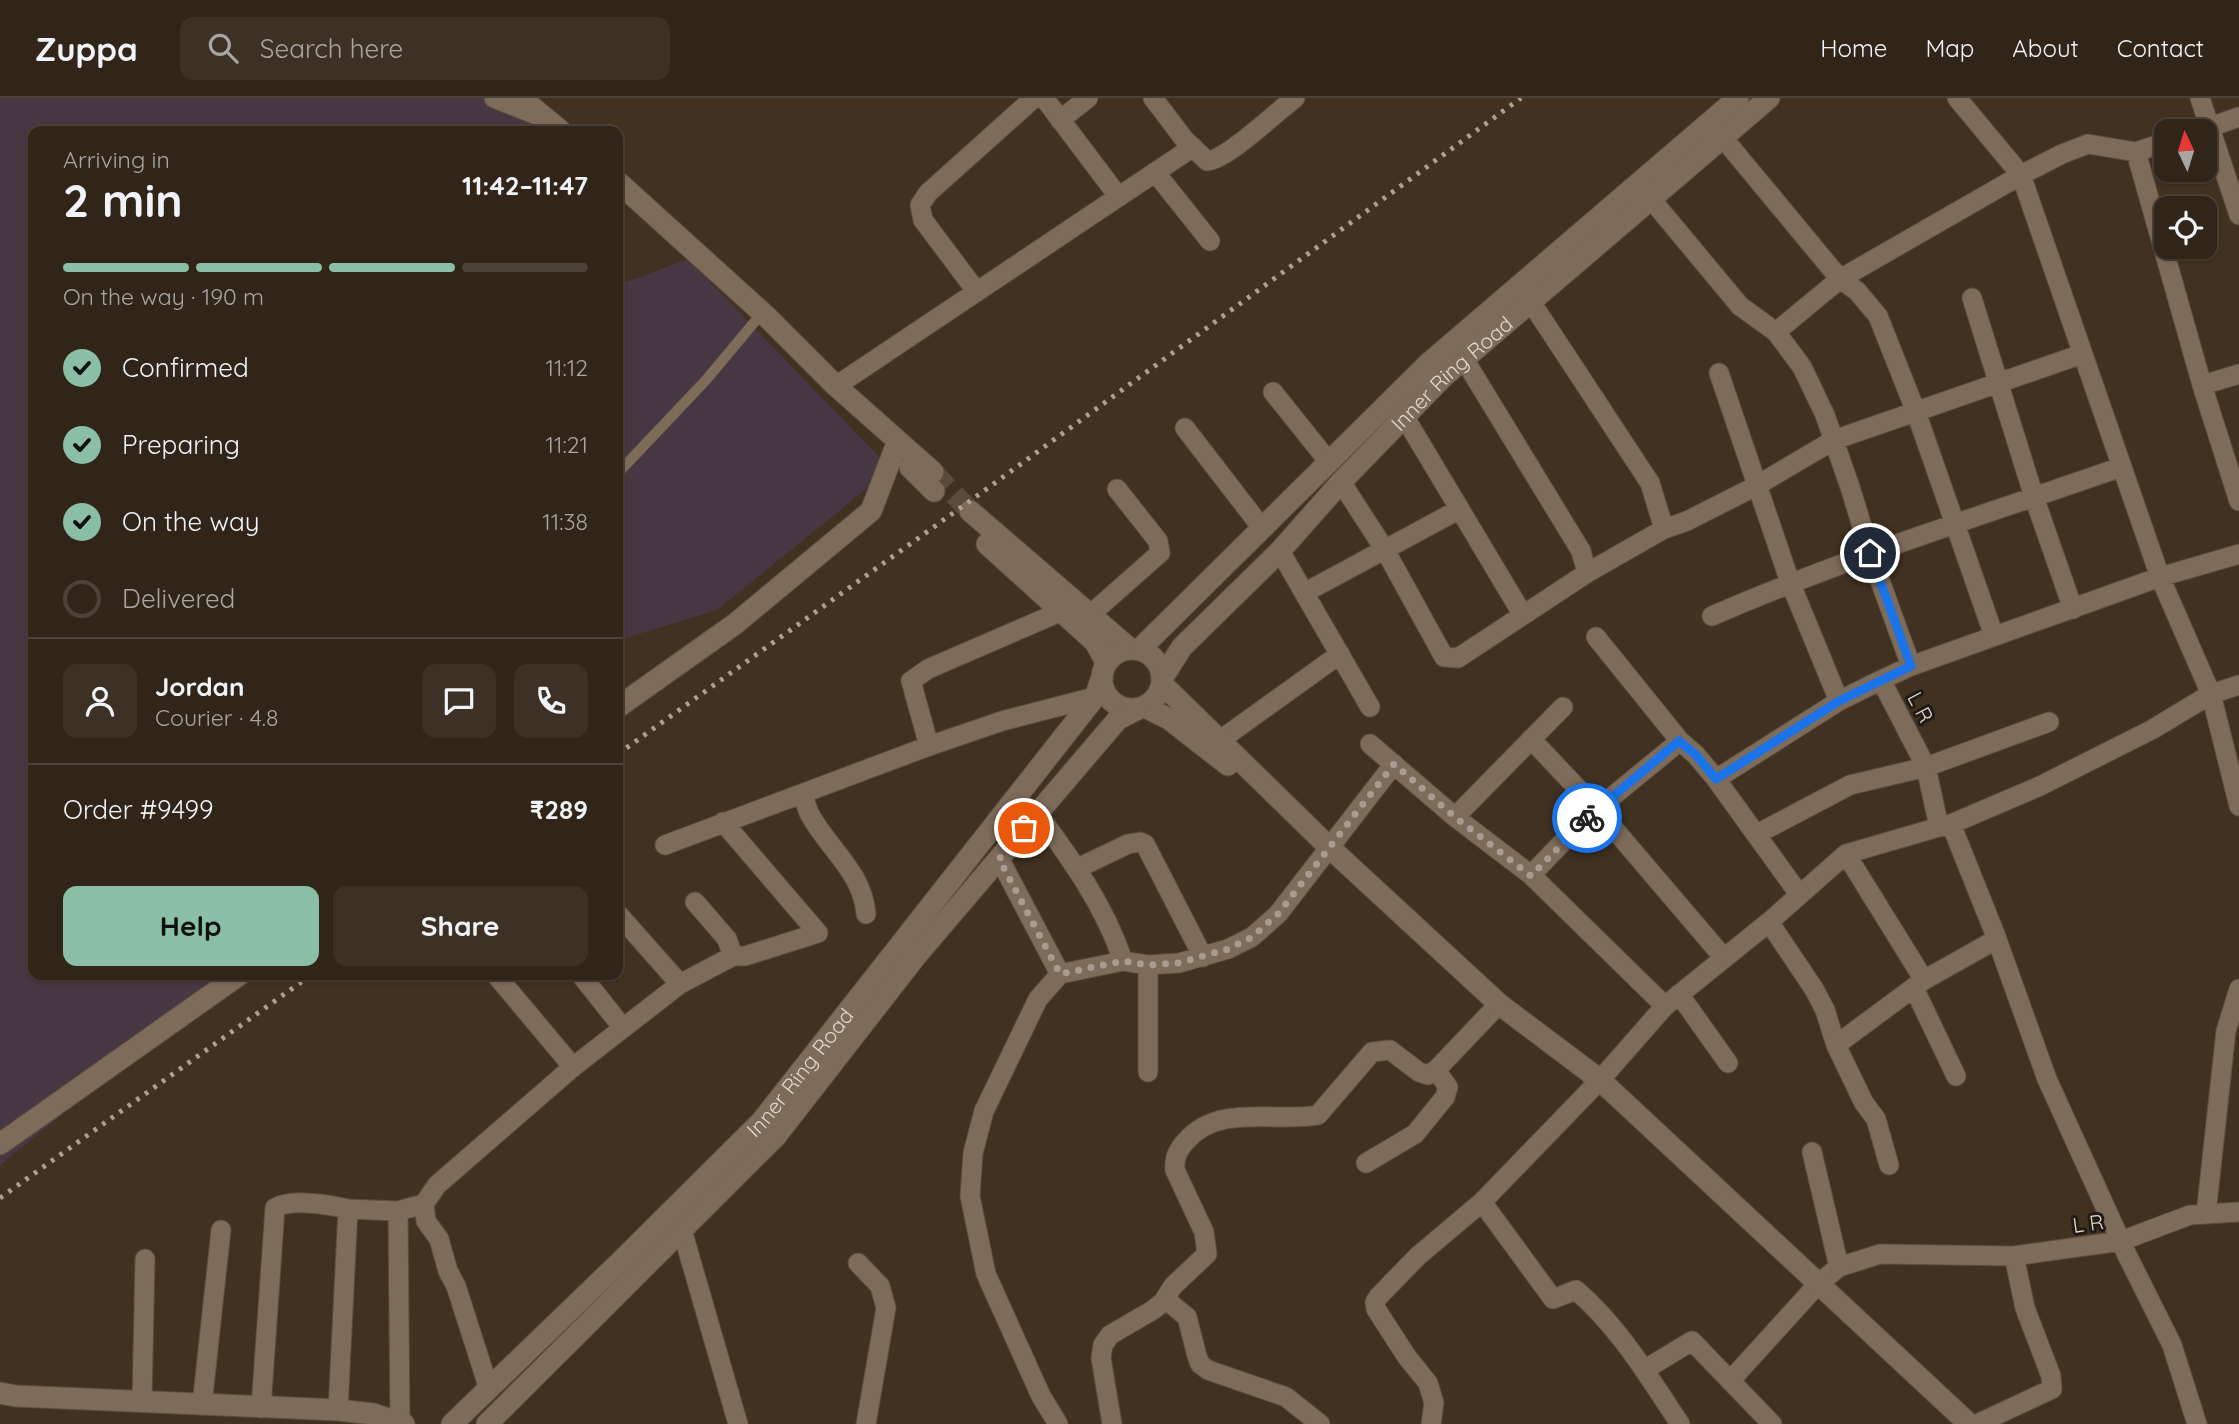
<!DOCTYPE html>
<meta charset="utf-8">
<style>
body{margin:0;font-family:Quicksand,sans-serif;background:#3d3126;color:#f1f3f6;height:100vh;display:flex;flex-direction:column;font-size:26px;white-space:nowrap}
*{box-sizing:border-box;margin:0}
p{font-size:23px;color:#a8a5a2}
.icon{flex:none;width:38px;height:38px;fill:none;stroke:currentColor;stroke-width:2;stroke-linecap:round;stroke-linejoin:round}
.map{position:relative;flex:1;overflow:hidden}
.sheet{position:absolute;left:28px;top:28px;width:595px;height:854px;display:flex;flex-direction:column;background:#312519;border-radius:14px;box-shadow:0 2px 5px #0004,0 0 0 2px #4c4238}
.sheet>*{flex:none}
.needle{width:46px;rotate:356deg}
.buttons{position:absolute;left:2154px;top:21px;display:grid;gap:14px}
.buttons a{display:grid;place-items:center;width:63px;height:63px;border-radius:14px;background:#312519;box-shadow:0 2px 5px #0004,0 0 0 2px #4c4238;font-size:35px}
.pin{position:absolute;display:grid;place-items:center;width:60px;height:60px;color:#fff;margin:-30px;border:4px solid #fff;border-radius:50%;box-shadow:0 2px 7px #0007}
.courier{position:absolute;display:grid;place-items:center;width:70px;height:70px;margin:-35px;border:5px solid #1a73e8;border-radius:50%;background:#fff;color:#222;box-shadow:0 2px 9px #0007}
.overview em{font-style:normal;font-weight:800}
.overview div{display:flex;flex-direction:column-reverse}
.overview{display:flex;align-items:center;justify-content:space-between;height:119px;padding:0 35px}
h1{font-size:46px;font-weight:800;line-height:52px}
.bar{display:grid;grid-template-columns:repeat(4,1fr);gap:10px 7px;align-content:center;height:84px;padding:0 35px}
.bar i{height:9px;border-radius:5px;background:#4c4238}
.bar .selected{background:#8abfa5}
.bar p{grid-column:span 4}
.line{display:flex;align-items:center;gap:18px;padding:0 35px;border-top:2px solid #4c4238}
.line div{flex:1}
.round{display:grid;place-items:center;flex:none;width:74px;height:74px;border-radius:14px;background:#3d3126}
ol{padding:0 35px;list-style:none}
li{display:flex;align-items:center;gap:21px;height:77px}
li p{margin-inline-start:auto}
li .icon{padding:7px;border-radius:50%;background:#8abfa5;color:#111;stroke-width:4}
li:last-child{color:#a8a5a2}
li i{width:38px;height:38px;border:4px solid #4c4238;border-radius:50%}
.action{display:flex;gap:14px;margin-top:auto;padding:14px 35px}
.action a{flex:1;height:80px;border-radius:14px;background:#8abfa5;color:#111;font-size:28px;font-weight:800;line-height:80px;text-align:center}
.action a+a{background:#3d3126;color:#f1f3f6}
header{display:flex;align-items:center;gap:42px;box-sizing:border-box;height:98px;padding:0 35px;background:#312519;border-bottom:2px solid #4c4238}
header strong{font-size:33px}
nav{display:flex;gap:38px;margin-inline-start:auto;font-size:24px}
.search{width:490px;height:63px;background:#3d3126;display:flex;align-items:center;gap:18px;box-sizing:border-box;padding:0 24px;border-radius:14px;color:#a8a5a2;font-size:26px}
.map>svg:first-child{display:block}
.industrial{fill:#473742}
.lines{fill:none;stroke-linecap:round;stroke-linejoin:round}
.tertiary-tunnel{stroke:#594a3b;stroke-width:21;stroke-dasharray:21 10;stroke-linecap:butt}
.service-casing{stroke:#5c4e40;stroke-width:11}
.minor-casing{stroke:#5c4e40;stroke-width:21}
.tertiary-casing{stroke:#5c4e40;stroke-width:23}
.secondary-casing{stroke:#5c4e40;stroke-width:23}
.service{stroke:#7e6c5a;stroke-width:10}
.minor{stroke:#7e6c5a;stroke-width:19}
.tertiary{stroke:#7e6c5a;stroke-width:21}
.secondary{stroke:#7e6c5a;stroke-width:21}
.rail{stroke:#aca094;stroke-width:5;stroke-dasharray:3.5 7;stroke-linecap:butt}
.done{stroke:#a89c90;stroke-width:7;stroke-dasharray:0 12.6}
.route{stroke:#1a73e8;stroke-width:9}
.labels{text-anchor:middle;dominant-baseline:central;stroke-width:6;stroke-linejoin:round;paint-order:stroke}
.street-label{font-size:21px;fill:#e0d6cc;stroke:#221b14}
</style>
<header>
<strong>Zuppa</strong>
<div class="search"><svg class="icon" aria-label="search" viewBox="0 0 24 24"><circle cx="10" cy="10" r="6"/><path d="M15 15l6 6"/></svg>Search here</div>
<nav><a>Home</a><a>Map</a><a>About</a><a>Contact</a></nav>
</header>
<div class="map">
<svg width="2239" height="1326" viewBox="0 0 2239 1326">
<rect width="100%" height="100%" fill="#413121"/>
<path class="industrial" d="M 0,0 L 490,0 L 546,33 L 33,33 L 33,877 L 235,877 L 0,1067 Z
M 688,161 L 891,371 L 717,512 L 626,540 L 618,539 L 618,187 Z"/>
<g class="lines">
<path class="tertiary-tunnel" d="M 933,374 L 970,413"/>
<defs>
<path id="service" d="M 618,375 L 706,282 L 762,215"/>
<path id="minor" d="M 494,0 L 539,18
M 1044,0 L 1118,98
M 1153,0 L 1184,41 L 1207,63 C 1227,62 1276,14 1295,0
M 1957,0 L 2021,77 L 2160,479 L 2211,596 L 2239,708
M 2200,0 L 2239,117
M 1060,22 L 1088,0
M 2199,33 L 2239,19
M 1723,40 L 1840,181 L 1857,193 L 1878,218 L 1916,314 L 1994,538
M 2136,54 L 2202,287 L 2239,403
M 1155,74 L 1210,143
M 1651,101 L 1740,208 L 1776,234 L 1802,269 L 1825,317 L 1851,392 L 1870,455 L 1911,568 L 1881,582 L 1926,669 L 1939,729 L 1951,726 L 1995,836 L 2047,981 L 2127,1157 L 2172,1247 L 2197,1326
M 977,194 L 923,122 L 920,107 L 928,95 L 1034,0
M 1972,200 L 2034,399 L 2073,511
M 1531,204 L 1650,385 L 1664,431
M 1776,234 L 1840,181 L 2021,77 L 2062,56 L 2088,46 L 2136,54 L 2166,44
M 1464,261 L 1581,453 L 1587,475
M 1719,275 L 1790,484 L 1839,603
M 2202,287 L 2239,276
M 836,288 L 1193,49
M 1273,294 L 1329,364
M 1404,318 L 1523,517
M 1185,330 L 1262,430
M 1341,384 L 1385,452 L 1444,559 L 1458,560 L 1587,475 L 1664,431 L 1687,423 L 1756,388 L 1834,342 L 2082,256
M 1280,453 L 1370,609
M 1304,495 L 1460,411
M 1091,516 L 1160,455 L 1158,443 L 1117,391
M 1712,518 C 1845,460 1984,417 2121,369
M 1596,539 L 1680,643 L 1696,657 L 1716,681 L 1799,796
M 1911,568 L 2160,479 L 2239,456
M 1531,641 L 1597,711 L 1724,860
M 1219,643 L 1340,556
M 1370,646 L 1455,719 L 1531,777 L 1665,908
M 929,648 L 911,583 L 928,571 L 1062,513
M 1716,681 L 1839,603 L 1881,582
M 803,696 C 805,703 807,711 810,717 C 829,751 863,775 866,816
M 1037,715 C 1071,761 1105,808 1123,863
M 1455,719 L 1563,609
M 1951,726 L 2040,688 L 2153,631 L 2211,596 L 2239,587
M 1757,736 L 1850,687 L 1926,669 L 2049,624
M 665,747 L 929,648 L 1002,623 L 1095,599
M 1846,756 L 1924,882
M 999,760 L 1060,876
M 1078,770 L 1128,746 L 1140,744 L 1145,746 L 1203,859
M 1531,777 L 1585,721 L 1680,643
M 695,804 L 727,841 L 733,858
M 618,816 L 680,886
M 1769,824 L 1814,891 L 1825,912 L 1836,947 L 1864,1005 L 1876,1021 L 1889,1067
M 1148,867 L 1148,974
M 496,877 L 573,969
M 581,877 L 623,930
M 1914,890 L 1956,978
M 1679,896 L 1728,965
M 1836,947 L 1924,882 L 1997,841
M 1812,1054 L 1839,1169
M 1366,1065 L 1415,1036 L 1445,999 L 1448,989 L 1436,972
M 1482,1104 L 1553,1201 L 1576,1192 C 1619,1229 1649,1279 1680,1326
M 424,1106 L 426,1123 L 439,1141 L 448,1173 L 456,1188 L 489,1291
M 348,1111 L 398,1113
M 2206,1116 L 2226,933 L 2239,891
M 682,1132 L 738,1326
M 858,1165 L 880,1188 L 886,1210 L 866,1326
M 1165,1201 L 1187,1219 L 1197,1258 L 1200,1266 L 1208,1272 L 1286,1299 L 1320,1326
M 1644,1272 L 1692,1243 L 1772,1326
M 1730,1283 L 1818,1186 L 1839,1169 L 1880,1156 L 2014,1158 L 2121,1143 L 2190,1117 L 2239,1114
M 142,1304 L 145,1161
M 202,1307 L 221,1132
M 261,1310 L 275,1110 C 291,1100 330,1107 348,1111 L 338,1312
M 400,1325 L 398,1113 L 424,1106 L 437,1087 L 573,969 L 680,886 L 733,858 L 745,858 L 818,835 L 723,724
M 1058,1326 L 1041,1298 L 986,1176 L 970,1098 L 973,1055 L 984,1013 L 1038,901 L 1060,876 L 1123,863 L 1148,867 L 1179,865 L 1228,851 L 1252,839 L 1278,816 L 1394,666
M 1112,1326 L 1101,1260 L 1103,1247 L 1110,1237 L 1153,1212 L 1163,1204 L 1173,1188 L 1207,1156 L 1204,1134 L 1175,1072 C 1174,1059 1178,1052 1186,1043 C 1219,1005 1275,1025 1318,1017 L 1372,954 L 1390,952 L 1419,974 L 1428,977 L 1436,972 L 1499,906
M 1431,1326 L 1434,1305 L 1428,1285 L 1407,1259 L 1376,1211 L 1375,1204 L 1379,1198 L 1418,1158 L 1482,1104 L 1600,982 L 1665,908 L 1769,824 L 1846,756 L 1939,729
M 1977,1326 L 2052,1291 L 2051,1278 L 2025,1210 L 2014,1158"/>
<path id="tertiary" d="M 521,0 L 561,33
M 618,84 L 766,218 L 836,288 L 933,374
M 910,369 L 934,393
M 970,413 L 1130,551
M 987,446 L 1095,544 L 1106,564
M 1162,586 L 1330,750 L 1499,906 L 1600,982 L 1969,1326
M 618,609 L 735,526 L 871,413 L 894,353
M 1145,609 L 1169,621 L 1228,667
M 0,1046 L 239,877
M 0,1295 L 16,1298 L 338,1312 L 373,1316 L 404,1326"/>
<g id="secondary">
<circle cx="1132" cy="581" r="30"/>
<path d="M 1139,552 L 1429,265 L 1738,0"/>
<path id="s1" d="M 1163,579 L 1182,549 L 1280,453 L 1341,384 L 1443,279 L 1769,0"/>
<path id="s2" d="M 452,1326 L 619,1165 L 761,1024 L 1095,599 L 1101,582"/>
<path d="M 487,1326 L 776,1038 L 916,858 L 1118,621 L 1136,612"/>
</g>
</defs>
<use href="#service" class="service-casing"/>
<use href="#minor" class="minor-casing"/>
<use href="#tertiary" class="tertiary-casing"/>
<use href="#secondary" class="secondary-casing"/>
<use href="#service" class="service"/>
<use href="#minor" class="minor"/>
<use href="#tertiary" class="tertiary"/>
<use href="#secondary" class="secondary"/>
<path class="rail" d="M 618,656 L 988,390 L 1521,0
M 0,1100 L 311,877"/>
</g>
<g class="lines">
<path class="done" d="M 1024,730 L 999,761 L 1060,876 L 1123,863 L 1148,867 L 1179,865 L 1228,851 L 1252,839 L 1278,816 L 1394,666 L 1455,719 L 1531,778 L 1587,720"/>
<path class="route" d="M 1587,720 L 1679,643 L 1696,657 L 1716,681 L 1839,603 L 1911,568 L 1870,455"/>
</g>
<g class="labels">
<g class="street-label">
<text stroke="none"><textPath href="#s1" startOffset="420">Inner Ring Road</textPath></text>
<text transform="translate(1921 609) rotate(62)">L R</text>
<text stroke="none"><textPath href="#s2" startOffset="495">Inner Ring Road</textPath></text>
<text transform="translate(2088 1125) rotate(-8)">L R</text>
</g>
</g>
</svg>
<div class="buttons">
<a><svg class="needle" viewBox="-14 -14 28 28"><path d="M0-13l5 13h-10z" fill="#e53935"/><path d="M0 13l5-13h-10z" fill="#a8a5a2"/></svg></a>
<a><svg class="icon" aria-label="locate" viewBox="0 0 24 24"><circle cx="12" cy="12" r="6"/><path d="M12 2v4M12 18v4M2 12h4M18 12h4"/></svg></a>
</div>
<div class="pin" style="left:1024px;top:730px;background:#ea580c"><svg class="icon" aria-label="bag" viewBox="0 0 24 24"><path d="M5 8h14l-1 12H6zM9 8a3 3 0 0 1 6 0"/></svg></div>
<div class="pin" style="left:1870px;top:455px;background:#1f2937"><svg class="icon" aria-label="home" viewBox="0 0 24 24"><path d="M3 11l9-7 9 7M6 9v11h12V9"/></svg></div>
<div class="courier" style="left:1587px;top:720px"><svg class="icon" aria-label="bike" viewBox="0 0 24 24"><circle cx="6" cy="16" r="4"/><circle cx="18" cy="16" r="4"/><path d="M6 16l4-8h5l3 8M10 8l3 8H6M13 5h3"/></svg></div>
<section class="sheet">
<div class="overview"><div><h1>2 min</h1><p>Arriving in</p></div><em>11:42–11:47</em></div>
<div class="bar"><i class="selected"></i><i class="selected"></i><i class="selected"></i><i></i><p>On the way · 190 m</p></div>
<ol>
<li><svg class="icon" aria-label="check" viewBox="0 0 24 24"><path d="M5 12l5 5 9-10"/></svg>Confirmed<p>11:12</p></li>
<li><svg class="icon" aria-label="check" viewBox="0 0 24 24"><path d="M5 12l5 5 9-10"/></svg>Preparing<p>11:21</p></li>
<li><svg class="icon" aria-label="check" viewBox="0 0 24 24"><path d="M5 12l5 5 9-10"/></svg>On the way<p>11:38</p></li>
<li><i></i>Delivered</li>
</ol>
<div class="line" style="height:126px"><a class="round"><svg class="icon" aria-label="person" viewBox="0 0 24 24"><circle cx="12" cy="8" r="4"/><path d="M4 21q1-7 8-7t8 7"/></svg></a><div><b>Jordan</b><p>Courier · 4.8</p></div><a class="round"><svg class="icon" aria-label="chat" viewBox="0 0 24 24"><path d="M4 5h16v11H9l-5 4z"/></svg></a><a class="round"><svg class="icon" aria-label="phone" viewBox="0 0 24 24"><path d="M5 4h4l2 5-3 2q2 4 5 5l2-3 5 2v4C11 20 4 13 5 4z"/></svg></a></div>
<div class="line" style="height:91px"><div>Order #9499</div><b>₹289</b></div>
<div class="action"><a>Help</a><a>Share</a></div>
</section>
</div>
